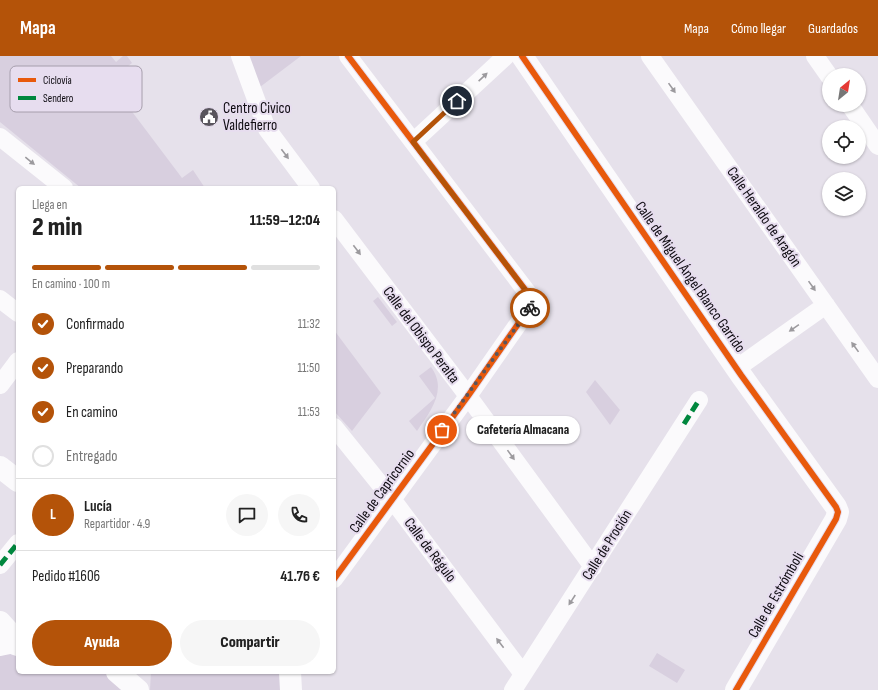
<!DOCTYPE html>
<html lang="es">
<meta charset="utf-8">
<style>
body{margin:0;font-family:"Sofia Sans Condensed",sans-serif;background:#f6f6f6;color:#222;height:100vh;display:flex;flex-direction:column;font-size:15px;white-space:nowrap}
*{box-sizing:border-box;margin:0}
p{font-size:13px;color:#767676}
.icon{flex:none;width:22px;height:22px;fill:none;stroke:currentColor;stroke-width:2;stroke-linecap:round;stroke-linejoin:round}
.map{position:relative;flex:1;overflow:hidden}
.details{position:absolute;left:16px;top:130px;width:320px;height:488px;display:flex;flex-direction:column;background:#fff;border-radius:6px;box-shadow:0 1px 3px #0004}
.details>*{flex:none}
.needle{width:26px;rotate:30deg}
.tools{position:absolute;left:822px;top:12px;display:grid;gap:8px}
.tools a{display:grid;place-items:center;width:44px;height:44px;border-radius:50%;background:#fff;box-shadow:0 1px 3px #0004;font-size:20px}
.pin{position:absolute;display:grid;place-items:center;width:34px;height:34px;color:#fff;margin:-17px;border:2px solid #fff;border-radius:50%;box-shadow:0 1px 4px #0007}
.courier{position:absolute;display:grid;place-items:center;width:40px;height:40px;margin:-20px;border:3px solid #b45309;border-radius:50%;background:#fff;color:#222;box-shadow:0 1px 5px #0007}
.bubble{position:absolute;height:28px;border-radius:14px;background:#fff;box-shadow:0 1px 3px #0004;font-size:13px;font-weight:800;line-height:28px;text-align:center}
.headline em{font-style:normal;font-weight:800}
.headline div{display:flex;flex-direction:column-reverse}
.headline{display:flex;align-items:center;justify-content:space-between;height:68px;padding:0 16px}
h1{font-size:26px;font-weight:800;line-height:30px}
.bar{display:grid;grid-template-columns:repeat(4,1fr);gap:6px 4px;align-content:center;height:48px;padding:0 16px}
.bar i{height:5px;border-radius:3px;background:#e0e0e0}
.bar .selected{background:#b45309}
.bar p{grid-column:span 4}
.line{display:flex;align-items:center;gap:10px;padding:0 16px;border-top:1px solid #e0e0e0}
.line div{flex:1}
.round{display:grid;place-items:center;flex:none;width:42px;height:42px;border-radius:21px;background:#f6f6f6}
ol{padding:0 16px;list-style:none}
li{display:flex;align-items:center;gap:12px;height:44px}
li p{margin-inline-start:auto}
li .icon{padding:4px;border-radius:50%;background:#b45309;color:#fff;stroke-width:4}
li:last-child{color:#767676}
li i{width:22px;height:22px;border:2px solid #e0e0e0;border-radius:50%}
.action{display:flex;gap:8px;margin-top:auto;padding:8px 16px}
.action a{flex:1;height:46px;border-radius:24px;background:#b45309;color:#fff;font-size:16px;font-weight:800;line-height:46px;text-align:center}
.action a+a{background:#f6f6f6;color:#222}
header{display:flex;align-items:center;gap:24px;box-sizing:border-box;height:56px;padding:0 20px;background:#b45309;color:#fff}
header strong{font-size:19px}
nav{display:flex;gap:22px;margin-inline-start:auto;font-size:14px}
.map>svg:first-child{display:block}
.green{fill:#d8cfdf}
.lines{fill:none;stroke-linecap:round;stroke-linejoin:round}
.street{stroke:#fbfafc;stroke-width:18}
.secondary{stroke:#fbfafc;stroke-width:22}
.quiet{stroke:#00873e;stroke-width:5;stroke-dasharray:10 5;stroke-linecap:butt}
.cycleway-casing{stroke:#e7ddef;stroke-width:8}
.cycleway{stroke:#e8590c;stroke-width:6}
.oneway{fill:#9c9a9e}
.done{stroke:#59555d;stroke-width:4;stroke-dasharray:0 7.2}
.route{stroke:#b45309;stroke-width:5}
.labels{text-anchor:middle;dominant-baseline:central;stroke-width:4;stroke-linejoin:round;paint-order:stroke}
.poi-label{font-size:15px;fill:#0d0a10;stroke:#e7ddef;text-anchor:start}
.street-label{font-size:15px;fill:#0d0a10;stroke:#e7ddef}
.key{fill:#e7ddef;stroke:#a69eac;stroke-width:1}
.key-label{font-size:11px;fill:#0d0a10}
</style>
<header>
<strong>Mapa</strong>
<nav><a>Mapa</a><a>Cómo llegar</a><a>Guardados</a></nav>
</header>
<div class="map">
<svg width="878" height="634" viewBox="0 0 878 634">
<rect width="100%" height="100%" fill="#e6e1eb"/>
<path class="green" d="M 0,0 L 111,0 L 116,6 L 123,0 L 127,0 L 132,7 L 109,25 L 182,122 L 193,114 L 205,132 L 81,132 L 0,66 Z
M 244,0 L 301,0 L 256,34 Z
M 378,241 L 397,266 L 392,270 L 373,245 Z
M 334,274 L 381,337 L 352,375 L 334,355 Z
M 431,311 C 448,334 430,356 417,375 L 409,365 L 435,342 L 419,320 Z
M 595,324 L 620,354 L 610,369 L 586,336 Z
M 18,595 L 18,616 L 111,616 L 131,634 L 0,634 L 0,600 Z
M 657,597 L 685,614 L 677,627 L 649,610 Z
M 151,616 L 280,616 L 281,634 L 150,634 Z"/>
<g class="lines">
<path class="street" d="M 240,0 L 267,73 L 311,132
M 650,0 L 878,323
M 815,0 L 829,20
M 850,49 L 878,90
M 0,81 L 64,132
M 413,86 L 506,0
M 334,163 L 468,340 L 593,511
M 0,243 L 18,257
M 737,312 L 826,249
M 0,329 L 18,305
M 334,371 L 392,443 L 523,618
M 0,509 L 18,487
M 334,523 L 468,340 L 532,248 L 530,240 L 348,0
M 0,591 L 15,588
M 513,634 L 699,344"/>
<path class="secondary" d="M 522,0 L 741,319 L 836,451 L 838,456 L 836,463 L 736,634
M 0,411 L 18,425
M 0,566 L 10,577 L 15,588 L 18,589
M 117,616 L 138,634
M 290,616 L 291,634"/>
<path class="quiet" d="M 684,368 L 699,344
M 0,509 L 18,487"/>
<defs>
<path id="cycleway" d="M 522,0 L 741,319 L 836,451 L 838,456 L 836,463 L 736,634
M 334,523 L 468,340 L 532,248 L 530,240 L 348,0"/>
</defs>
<use href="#cycleway" class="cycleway-casing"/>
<use href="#cycleway" class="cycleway"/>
</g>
<defs><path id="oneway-solid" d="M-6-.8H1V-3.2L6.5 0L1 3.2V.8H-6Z"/></defs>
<g class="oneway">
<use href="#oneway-solid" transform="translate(483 21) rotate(-43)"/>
<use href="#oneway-solid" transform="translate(672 32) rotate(55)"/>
<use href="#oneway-solid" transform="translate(285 98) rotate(53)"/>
<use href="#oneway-solid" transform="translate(30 105) rotate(39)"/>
<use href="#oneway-solid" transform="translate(357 194) rotate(53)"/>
<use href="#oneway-solid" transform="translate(812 230) rotate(55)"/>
<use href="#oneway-solid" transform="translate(794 272) rotate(145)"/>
<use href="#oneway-solid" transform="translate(855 291) rotate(-126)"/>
<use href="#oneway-solid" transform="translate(511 399) rotate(54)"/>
<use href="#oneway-solid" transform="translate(572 544) rotate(123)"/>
<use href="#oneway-solid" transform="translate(500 587) rotate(-127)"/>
</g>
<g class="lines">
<path class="done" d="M 442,374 L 530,252"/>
<path class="route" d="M 457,45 L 413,86 L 530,240 L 532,248 L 530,252"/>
</g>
<defs>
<symbol id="civic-disc" viewBox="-11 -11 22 22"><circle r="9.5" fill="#59555d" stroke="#e7ddef"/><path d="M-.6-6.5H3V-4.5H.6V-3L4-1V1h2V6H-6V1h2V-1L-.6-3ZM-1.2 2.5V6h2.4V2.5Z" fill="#fff"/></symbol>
</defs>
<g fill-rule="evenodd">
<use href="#civic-disc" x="198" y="50" width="22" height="22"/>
</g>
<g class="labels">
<g class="poi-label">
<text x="223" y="52">Centro Civico<tspan x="223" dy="17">Valdefierro</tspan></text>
</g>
<g class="street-label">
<text transform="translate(764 161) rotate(55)">Calle Heraldo de Aragón</text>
<text transform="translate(690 221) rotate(55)">Calle de Miguel Ángel Blanco Garrido</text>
<text transform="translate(421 279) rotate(53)">Calle del Obispo Peralta</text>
<text transform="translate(382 435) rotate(-54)">Calle de Capricornio</text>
<text transform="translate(607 489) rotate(-58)">Calle de Proción</text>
<text transform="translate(430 494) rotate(53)">Calle de Régulo</text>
<text transform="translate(776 539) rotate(-60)">Calle de Estrómboli</text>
</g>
</g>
<rect x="10" y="10" width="132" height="46" rx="6" class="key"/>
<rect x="18" y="22" width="18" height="4" fill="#e8590c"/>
<rect x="18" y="40" width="18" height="4" fill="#00873e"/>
<g class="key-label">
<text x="43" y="28">Ciclovía</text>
<text x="43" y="46">Sendero</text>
</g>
</svg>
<div class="tools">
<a><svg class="needle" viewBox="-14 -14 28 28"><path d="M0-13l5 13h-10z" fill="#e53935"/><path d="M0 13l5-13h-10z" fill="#767676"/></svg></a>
<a><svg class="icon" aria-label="locate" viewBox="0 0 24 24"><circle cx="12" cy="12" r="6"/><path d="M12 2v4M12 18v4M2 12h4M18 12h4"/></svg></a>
<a><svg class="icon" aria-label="layers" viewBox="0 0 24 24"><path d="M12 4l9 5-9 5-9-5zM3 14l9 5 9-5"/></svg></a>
</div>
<div class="pin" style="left:442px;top:374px;background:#ea580c"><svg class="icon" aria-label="bag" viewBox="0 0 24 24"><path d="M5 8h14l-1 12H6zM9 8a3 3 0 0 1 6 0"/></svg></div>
<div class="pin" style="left:457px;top:45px;background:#1f2937"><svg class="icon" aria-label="home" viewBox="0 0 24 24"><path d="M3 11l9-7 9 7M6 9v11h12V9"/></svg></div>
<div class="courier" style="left:530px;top:252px"><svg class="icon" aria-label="bike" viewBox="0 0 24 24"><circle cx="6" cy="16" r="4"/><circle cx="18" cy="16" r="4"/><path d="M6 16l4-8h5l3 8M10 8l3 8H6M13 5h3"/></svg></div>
<div class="bubble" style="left:466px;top:360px;width:114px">Cafetería Almacana</div>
<section class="details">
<div class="headline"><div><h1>2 min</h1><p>Llega en</p></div><em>11:59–12:04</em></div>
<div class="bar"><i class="selected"></i><i class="selected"></i><i class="selected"></i><i></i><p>En camino · 100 m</p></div>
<ol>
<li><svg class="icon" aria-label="check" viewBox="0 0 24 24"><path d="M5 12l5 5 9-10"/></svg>Confirmado<p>11:32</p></li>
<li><svg class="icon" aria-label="check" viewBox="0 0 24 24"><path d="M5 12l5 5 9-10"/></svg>Preparando<p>11:50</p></li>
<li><svg class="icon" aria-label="check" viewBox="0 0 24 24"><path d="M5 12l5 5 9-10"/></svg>En camino<p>11:53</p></li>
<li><i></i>Entregado</li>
</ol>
<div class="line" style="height:72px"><b class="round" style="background:#b45309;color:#fff">L</b><div><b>Lucía</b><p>Repartidor · 4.9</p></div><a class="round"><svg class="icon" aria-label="chat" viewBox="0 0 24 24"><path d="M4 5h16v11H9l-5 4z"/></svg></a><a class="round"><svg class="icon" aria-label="phone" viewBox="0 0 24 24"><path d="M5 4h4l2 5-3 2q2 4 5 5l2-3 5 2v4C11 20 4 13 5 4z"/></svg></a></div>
<div class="line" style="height:52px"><div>Pedido #1606</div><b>41.76 €</b></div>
<div class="action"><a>Ayuda</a><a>Compartir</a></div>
</section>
</div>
